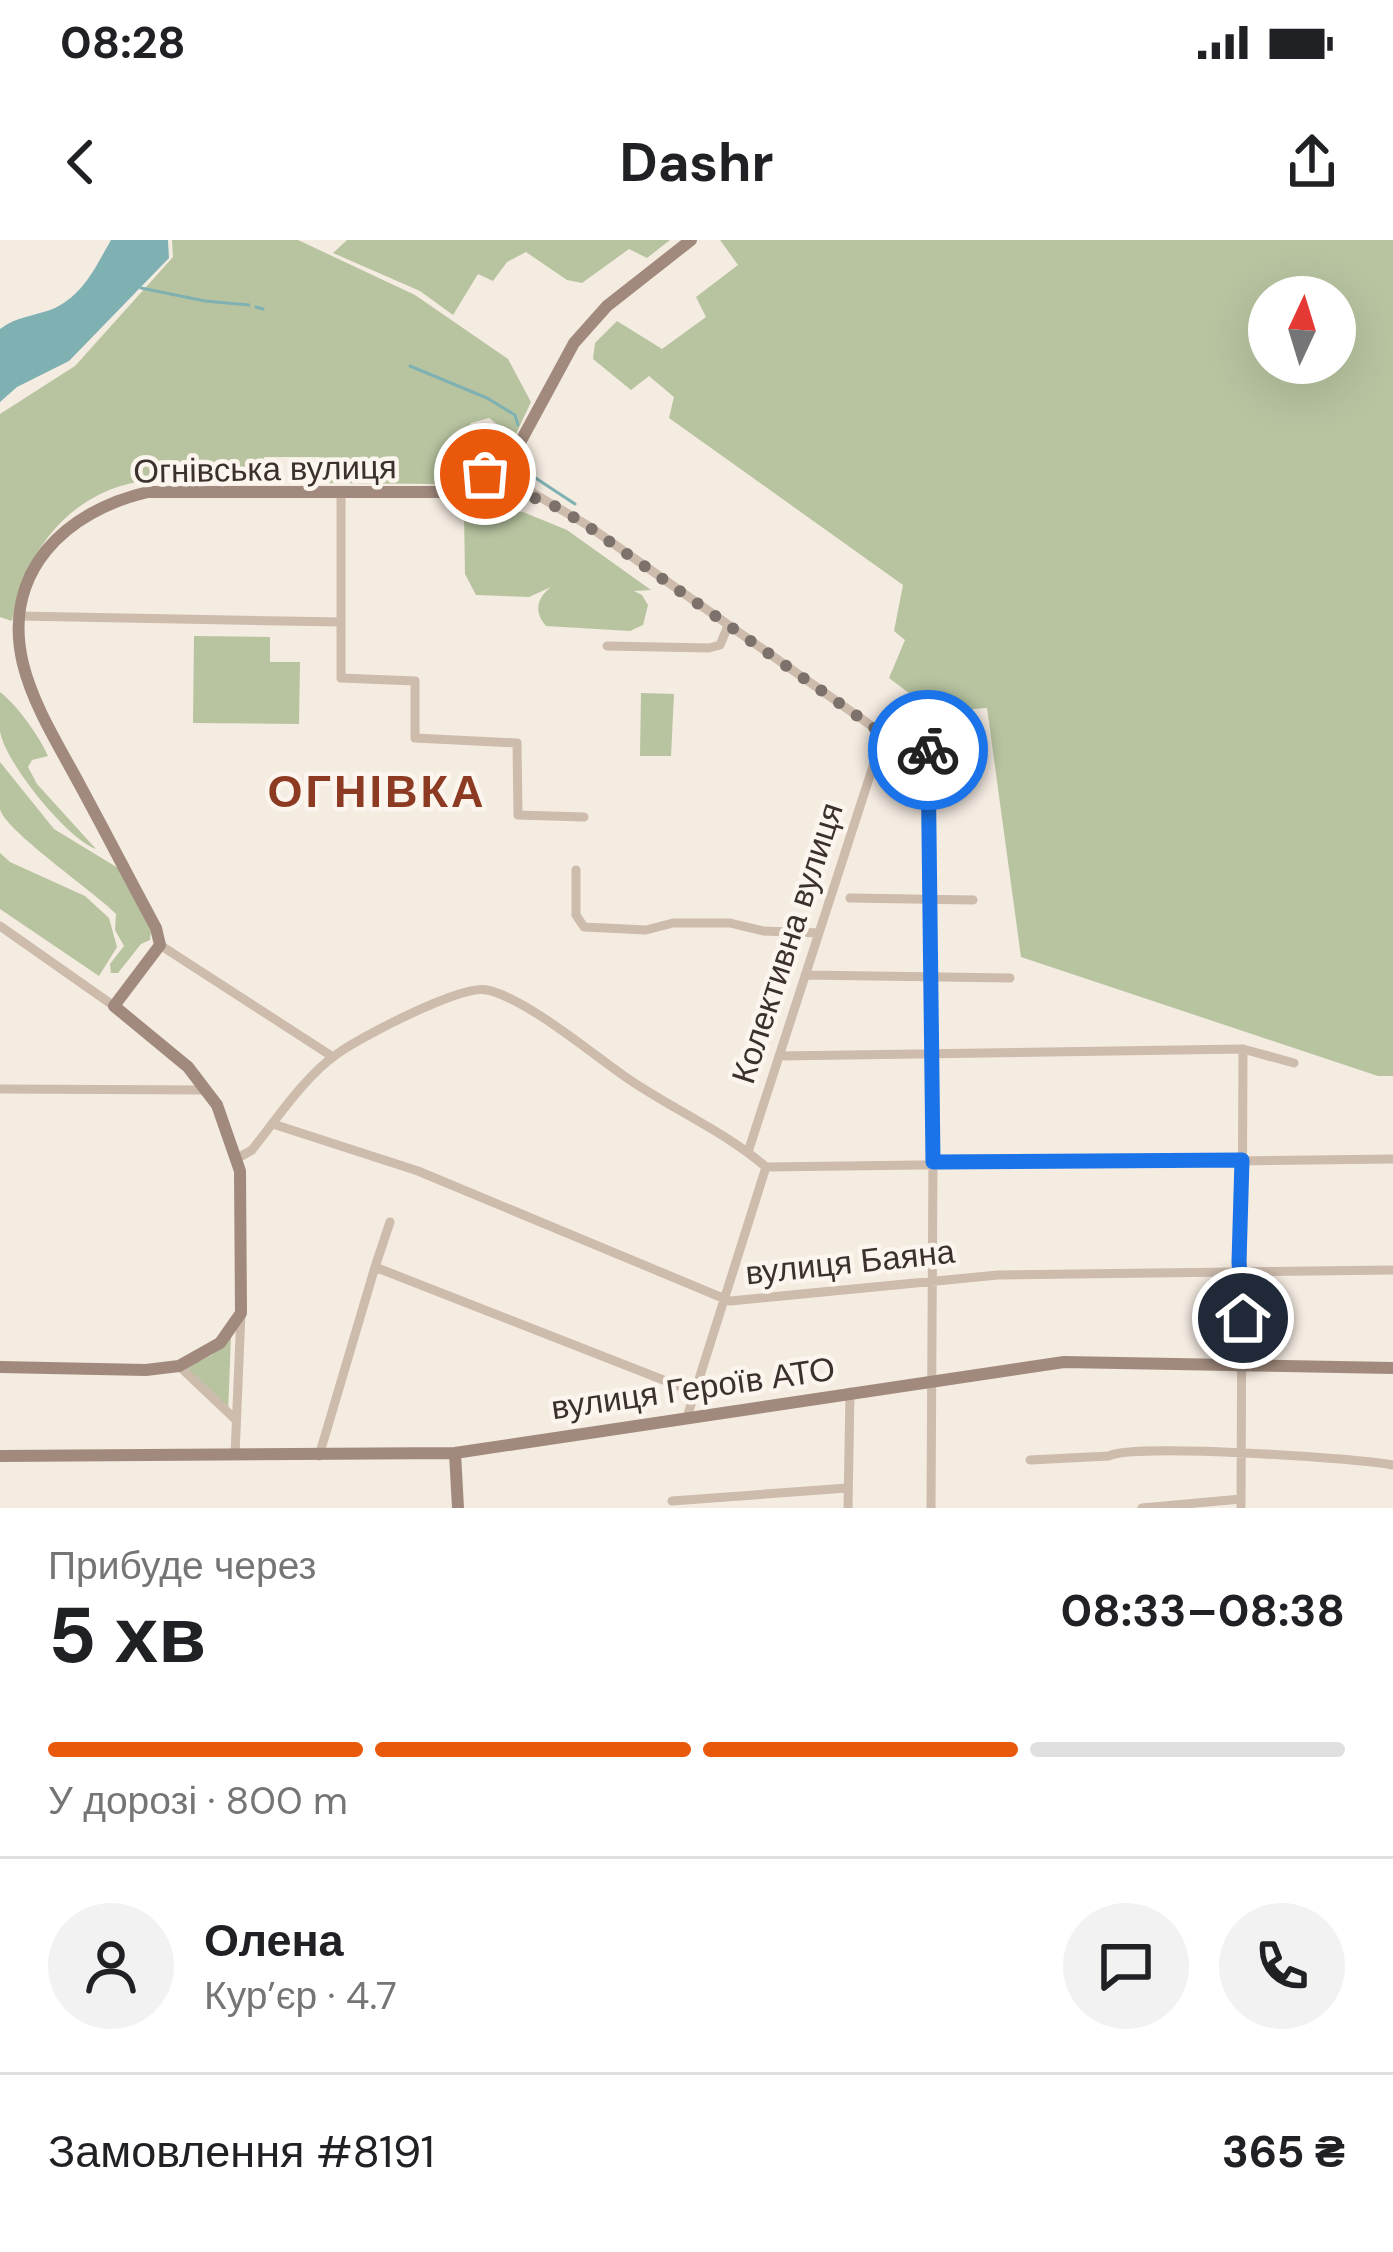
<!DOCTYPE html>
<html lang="uk">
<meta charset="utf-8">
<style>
body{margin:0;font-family:"DM Sans",sans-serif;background:#f2f2f2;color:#202124;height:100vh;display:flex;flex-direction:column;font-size:45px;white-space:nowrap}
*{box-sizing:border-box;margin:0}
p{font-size:39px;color:#757577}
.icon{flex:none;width:66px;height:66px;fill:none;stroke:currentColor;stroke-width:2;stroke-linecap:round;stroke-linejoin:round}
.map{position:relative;height:1268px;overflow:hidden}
.panel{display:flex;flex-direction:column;background:#fff;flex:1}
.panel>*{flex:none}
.needle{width:78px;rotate:4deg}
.buttons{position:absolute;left:1248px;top:36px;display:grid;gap:24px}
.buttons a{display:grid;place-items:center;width:108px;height:108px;border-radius:50%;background:#fff;box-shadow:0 12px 48px #0002;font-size:60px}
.pin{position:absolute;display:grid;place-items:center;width:102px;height:102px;color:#fff;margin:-51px;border:6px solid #fff;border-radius:50%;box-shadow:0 3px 12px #0007}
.courier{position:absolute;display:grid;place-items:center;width:120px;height:120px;margin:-60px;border:9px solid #1a73e8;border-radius:50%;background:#fff;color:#222;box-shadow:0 3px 15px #0007}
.head em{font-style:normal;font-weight:700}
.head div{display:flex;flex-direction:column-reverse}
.head{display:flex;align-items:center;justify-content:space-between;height:204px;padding:0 48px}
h1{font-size:78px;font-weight:700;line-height:90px}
.bar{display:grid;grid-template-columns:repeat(4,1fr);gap:18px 12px;align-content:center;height:144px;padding:0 48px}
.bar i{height:15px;border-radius:9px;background:#e0e0e0}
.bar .active{background:#ea580c}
.bar p{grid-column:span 4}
.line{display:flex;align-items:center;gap:30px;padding:0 48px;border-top:3px solid #e0e0e0}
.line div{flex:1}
.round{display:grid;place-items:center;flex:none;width:126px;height:126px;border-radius:63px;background:#f2f2f2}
.status{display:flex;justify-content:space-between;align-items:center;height:84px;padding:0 60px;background:#fff;direction:ltr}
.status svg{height:33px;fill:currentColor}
header{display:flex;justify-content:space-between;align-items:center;height:156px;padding:0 48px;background:#fff;font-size:54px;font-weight:700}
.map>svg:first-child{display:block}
.green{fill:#b8c4a0;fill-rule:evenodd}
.water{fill:#7fb0b2}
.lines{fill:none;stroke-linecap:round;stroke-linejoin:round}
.stream{stroke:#7fb0b2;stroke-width:3}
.street{stroke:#cdbbac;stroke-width:9}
.secondary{stroke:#a18a7d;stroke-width:12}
.done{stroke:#7c716b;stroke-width:12;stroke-dasharray:0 21.6}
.route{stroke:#1a73e8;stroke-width:15}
.labels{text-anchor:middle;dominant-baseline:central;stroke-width:9;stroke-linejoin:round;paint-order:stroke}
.street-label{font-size:33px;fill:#3b302b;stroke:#fbf5ee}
.district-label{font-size:45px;font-weight:bold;letter-spacing:3px;fill:#8c3b22;stroke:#fbf5ee}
</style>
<div class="status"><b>08:28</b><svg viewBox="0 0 49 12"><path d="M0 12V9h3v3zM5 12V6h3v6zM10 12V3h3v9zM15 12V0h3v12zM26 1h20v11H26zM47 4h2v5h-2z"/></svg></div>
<header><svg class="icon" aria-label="back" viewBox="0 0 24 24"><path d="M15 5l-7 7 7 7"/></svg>Dashr<svg class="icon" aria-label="share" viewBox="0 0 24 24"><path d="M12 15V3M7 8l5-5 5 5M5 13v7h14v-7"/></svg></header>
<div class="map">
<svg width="1393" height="1268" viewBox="0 0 1393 1268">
<rect width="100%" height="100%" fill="#f4ebe1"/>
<path class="green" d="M 172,0 L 298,0 L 415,55 L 508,119 L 531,162 L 514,198 L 489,178 L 471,183 L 436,244 L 325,243 L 319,217 L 264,217 L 262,243 C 226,242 186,236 150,240 C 73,248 25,309 12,381 L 0,377 L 0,174 L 75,126 L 173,17 Z
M 347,0 L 670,0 L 647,18 L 629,9 L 582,43 L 567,40 L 526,12 L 507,22 L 493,41 L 478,34 L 453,75 L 420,51 L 333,13 Z
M 720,0 L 1393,0 L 1393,836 L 1378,836 L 1021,717 L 987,468 L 934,472 L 889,438 L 905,400 L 894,391 L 903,345 L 669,178 L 674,157 L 649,136 L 631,150 L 593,119 L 595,103 L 617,81 L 662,109 L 706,77 L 696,57 L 738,25 ZM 1269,57 L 1335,57 L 1335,123 L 1269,123 Z
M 523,272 L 567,290 L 651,350 L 634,351 L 642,355 L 648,365 L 643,385 L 630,391 L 546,386 C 532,370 539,356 551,347 L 529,357 L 476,355 L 465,334 L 464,273 Z
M 194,396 L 270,397 L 270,422 L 300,422 L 299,484 L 193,483 Z
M 0,452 C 18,466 39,496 48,516 L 32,520 L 28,527 L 37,544 L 96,609 C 67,599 4,521 0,491 C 0,478 0,464 0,452 Z
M 641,453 L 674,454 L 671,516 L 640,516 Z
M 0,522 L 54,589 L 118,628 L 151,691 L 150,700 L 141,704 L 118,733 L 111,733 L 110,724 L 124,706 L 115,690 L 116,674 C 95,652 5,591 0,569 C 0,555 0,536 0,522 Z
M 0,613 L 10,622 L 85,656 L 109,678 L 117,707 L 99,736 L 0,669 Z
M 231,1095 L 228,1174 L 183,1129 L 212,1115 Z"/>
<path class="water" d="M 111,0 L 168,0 L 169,18 L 69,121 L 17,147 L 0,162 L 0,89 C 17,76 36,76 55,68 C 84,54 96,26 111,0 Z"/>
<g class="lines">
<path class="stream" d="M 141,48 L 205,61 L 249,65
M 256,67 L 263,69
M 410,126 L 487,158 L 515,175 L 518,185
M 527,216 L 531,235 L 575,264"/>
<path class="street" d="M 517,236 L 533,253 L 587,285 L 883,494
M 341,255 L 341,438 L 415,441 L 415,498 L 517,503 L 518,575 L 584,577
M 19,376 L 340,382
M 607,406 L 709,408 L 720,405 L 728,386
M 576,630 L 576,675 L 584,687 L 646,690 L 673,683 L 730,683 L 763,691 L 819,693
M 850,658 L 973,660
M 0,686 L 114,766
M 160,705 L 333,817
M 805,735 L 1010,738
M 779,816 L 1243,809 L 1294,823
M 0,849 L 206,850
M 273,884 L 418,931 L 730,1061 L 998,1035 L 1393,1030
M 748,912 L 888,480 L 901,467 L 921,485 L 928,498 L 933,916 L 931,1268
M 236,919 L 252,910 C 275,881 306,835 337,814 C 360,797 462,744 487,750 C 526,758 592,814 627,838 C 672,869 724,891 766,927
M 766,927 L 1393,919
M 375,1027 L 390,982
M 179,1126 L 236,1180
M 687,1177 L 766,927
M 235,1215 L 241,1073
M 319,1216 L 375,1027 L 694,1152
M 1030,1220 L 1109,1216 C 1130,1203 1357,1218 1393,1225
M 672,1261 L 847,1248
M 848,1268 L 850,1152
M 1142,1268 L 1241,1259
M 1241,1268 L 1243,809"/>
<path class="secondary" d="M 498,223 L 516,210 L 574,103 L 607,66 L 691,0
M 464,248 L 498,223 L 512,227 L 517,242 L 510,253 L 496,255 L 486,246 L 485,234
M 0,1127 L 146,1130 L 179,1126 L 220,1103 L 241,1073 L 240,931 L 217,865 L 188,827 L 114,766 L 160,705 L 156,688 C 131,642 107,595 82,549 C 61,509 34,468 23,424 C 1,332 65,271 148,252 L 491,252
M 455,1213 L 458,1268
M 0,1216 L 455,1213 L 1064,1122 L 1393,1128"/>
</g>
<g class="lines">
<path class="done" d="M 485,234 L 486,246 L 496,255 C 538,253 551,263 586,285 L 883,494 L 888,480 L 901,467 L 926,493 L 928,510"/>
<path class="route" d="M 928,510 L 933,922 L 1242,920 L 1239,1022 L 1243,1078"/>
</g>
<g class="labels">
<g class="street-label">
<text transform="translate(265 229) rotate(-1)">Огнівська вулиця</text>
<text transform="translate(787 703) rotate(-72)">Колективна вулиця</text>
<text transform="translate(850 1022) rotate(-6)">вулиця Баяна</text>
<text transform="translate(693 1148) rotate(-8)">вулиця Героїв АТО</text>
</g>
<g class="district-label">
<text x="377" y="551">ОГНІВКА</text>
</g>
</g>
</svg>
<div class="buttons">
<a><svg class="needle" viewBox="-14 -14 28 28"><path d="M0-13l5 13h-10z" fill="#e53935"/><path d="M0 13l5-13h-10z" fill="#757577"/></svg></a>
</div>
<div class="pin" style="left:485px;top:234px;background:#ea580c"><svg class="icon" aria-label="bag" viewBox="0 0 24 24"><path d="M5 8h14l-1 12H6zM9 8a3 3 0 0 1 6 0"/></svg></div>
<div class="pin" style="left:1243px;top:1078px;background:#1f2937"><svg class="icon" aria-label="home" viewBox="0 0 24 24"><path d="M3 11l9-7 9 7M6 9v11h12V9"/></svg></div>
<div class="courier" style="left:928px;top:510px"><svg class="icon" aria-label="bike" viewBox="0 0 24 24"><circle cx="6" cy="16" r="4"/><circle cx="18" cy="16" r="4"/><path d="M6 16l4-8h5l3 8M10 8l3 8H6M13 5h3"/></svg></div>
</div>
<section class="panel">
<div class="head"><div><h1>5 хв</h1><p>Прибуде через</p></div><em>08:33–08:38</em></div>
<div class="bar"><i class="active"></i><i class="active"></i><i class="active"></i><i></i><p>У дорозі · 800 m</p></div>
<div class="line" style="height:216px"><a class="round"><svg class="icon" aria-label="person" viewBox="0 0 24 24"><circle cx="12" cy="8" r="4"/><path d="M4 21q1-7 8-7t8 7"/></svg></a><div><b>Олена</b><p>Кур’єр · 4.7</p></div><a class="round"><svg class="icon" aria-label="chat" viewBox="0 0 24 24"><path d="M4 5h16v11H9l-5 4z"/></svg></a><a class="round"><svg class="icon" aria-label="phone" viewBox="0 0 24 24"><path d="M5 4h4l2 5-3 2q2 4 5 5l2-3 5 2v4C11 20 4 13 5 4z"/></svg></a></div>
<div class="line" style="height:156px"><div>Замовлення #8191</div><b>365 ₴</b></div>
</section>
